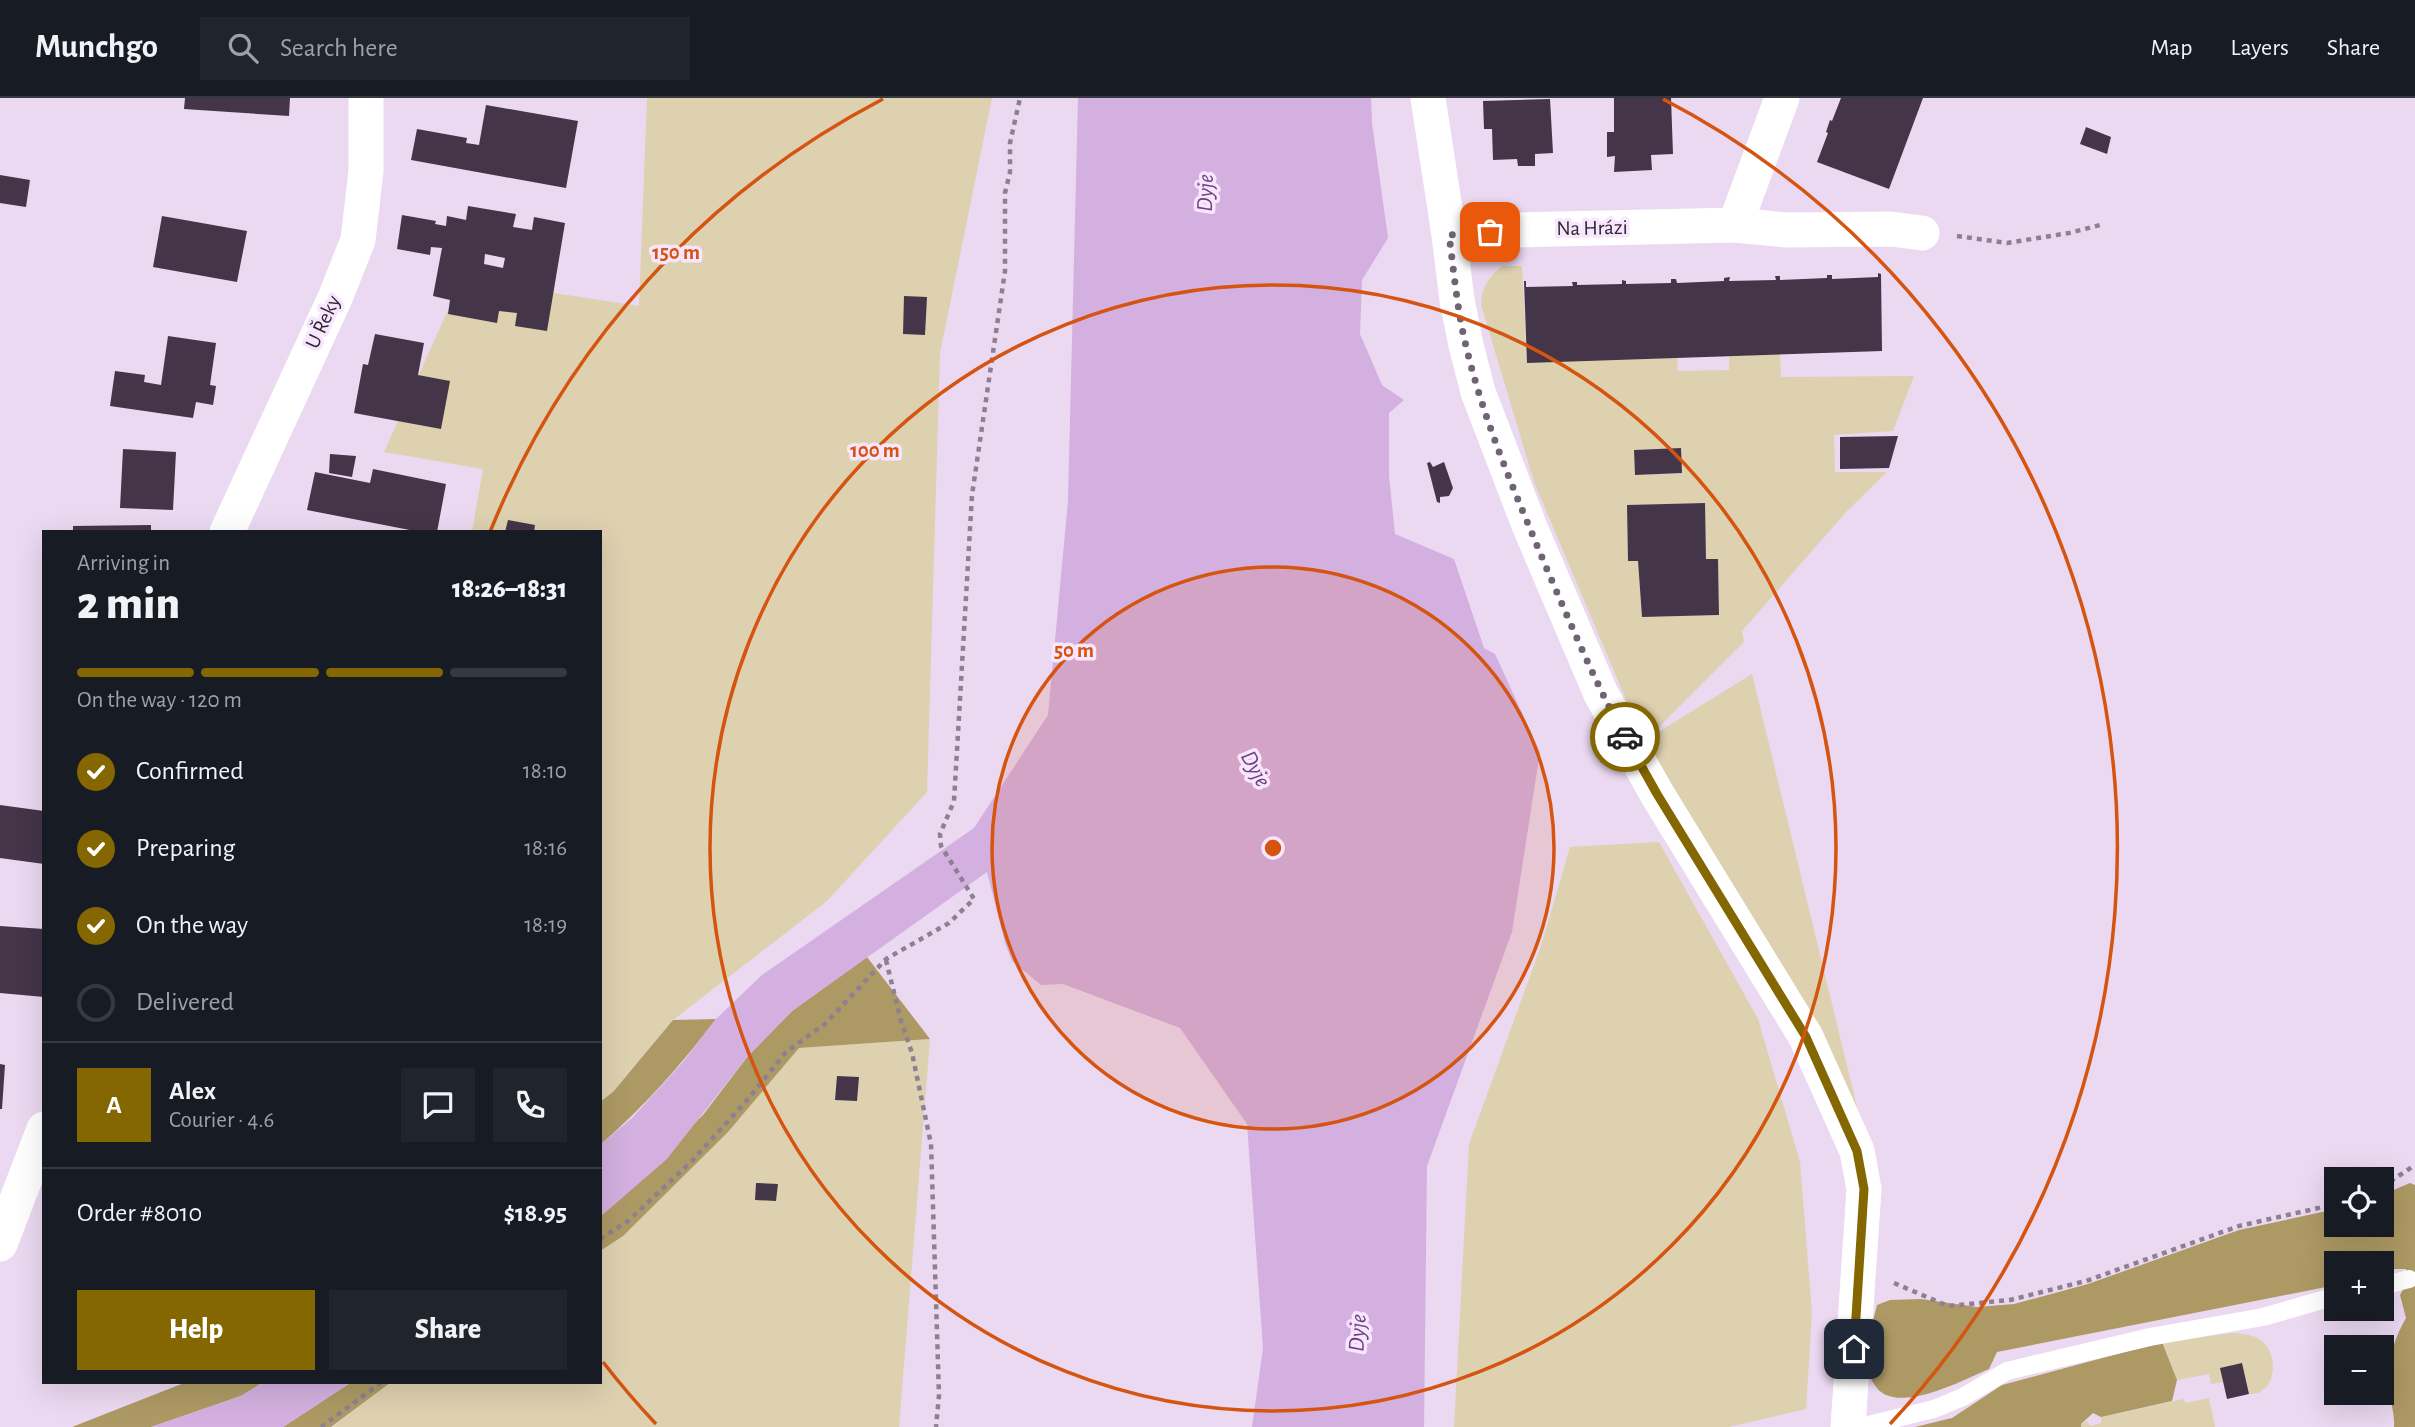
<!DOCTYPE html>
<meta charset="utf-8">
<style>
body{margin:0;font-family:"Alegreya Sans",sans-serif;background:#20242c;color:#f1f3f6;height:100vh;display:flex;flex-direction:column;font-size:26px;white-space:nowrap}
*{box-sizing:border-box;margin:0}
p{font-size:23px;color:#9ea1a6}
.icon{flex:none;width:38px;height:38px;fill:none;stroke:currentColor;stroke-width:2;stroke-linecap:round;stroke-linejoin:round}
.map{position:relative;flex:1;overflow:hidden}
.drawer{position:absolute;left:42px;top:432px;width:560px;height:854px;display:flex;flex-direction:column;background:#171b24;border-radius:0px;box-shadow:0 7px 28px #0002}
.drawer>*{flex:none}
.controls{position:absolute;left:2324px;top:1069px;display:grid;gap:14px}
.controls a{display:grid;place-items:center;width:70px;height:70px;border-radius:0px;background:#171b24;box-shadow:0 7px 28px #0002;font-size:35px}
.pin{position:absolute;display:grid;place-items:center;width:60px;height:60px;color:#fff;margin:-30px;border-radius:14px;box-shadow:0 4px 10px #0006}
.courier{position:absolute;display:grid;place-items:center;width:70px;height:70px;margin:-35px;border:5px solid #846700;border-radius:50%;background:#fff;color:#222;box-shadow:0 2px 9px #0007}
.headline em{font-style:normal;font-weight:800}
.headline div{display:flex;flex-direction:column-reverse}
.headline{display:flex;align-items:center;justify-content:space-between;height:119px;padding:0 35px}
h1{font-size:46px;font-weight:800;line-height:52px}
.bar{display:grid;grid-template-columns:repeat(4,1fr);gap:10px 7px;align-content:center;height:84px;padding:0 35px}
.bar i{height:9px;border-radius:5px;background:#363941}
.bar .active{background:#846700}
.bar p{grid-column:span 4}
.line{display:flex;align-items:center;gap:18px;padding:0 35px;border-top:2px solid #363941}
.line div{flex:1}
.round{display:grid;place-items:center;flex:none;width:74px;height:74px;border-radius:0px;background:#20242c}
ol{padding:0 35px;list-style:none}
li{display:flex;align-items:center;gap:21px;height:77px}
li p{margin-inline-start:auto}
li .icon{padding:7px;border-radius:50%;background:#846700;color:#fff;stroke-width:4}
li:last-child{color:#9ea1a6}
li i{width:38px;height:38px;border:4px solid #363941;border-radius:50%}
.action{display:flex;gap:14px;margin-top:auto;padding:14px 35px}
.action a{flex:1;height:80px;border-radius:0px;background:#846700;color:#fff;font-size:28px;font-weight:800;line-height:80px;text-align:center}
.action a+a{background:#20242c;color:#f1f3f6}
header{display:flex;align-items:center;gap:42px;box-sizing:border-box;height:98px;padding:0 35px;background:#171b24;border-bottom:2px solid #363941}
header strong{font-size:33px}
nav{display:flex;gap:38px;margin-inline-start:auto;font-size:24px}
.search{width:490px;height:63px;background:#20242c;display:flex;align-items:center;gap:18px;box-sizing:border-box;padding:0 24px;border-radius:0px;color:#9ea1a6;font-size:26px}
.map>svg:first-child{display:block}
.green{fill:#ded1b0;fill-rule:evenodd}
.forest{fill:#ad9964}
.water{fill:#d3b0df}
.building{fill:#443549;fill-rule:evenodd}
.lines{fill:none;stroke-linecap:round;stroke-linejoin:round}
.path{stroke:#8d8092;stroke-width:4.5;stroke-dasharray:5 5;stroke-linecap:butt}
.lane{stroke:#fff;stroke-width:18}
.street{stroke:#fff;stroke-width:35}
.done{stroke:#706474;stroke-width:7;stroke-dasharray:0 12.6}
.route{stroke:#846700;stroke-width:9}
.ring{fill:none;stroke:#d55410;stroke-width:3.5}
.labels{text-anchor:middle;dominant-baseline:central;stroke-width:7;stroke-linejoin:round;paint-order:stroke}
.street-label{font-size:21px;fill:#2d2630;stroke:#f8e5fe}
.water-label{font-size:23px;font-style:italic;fill:#6d417b;stroke:#f8e5fe}
.centre{fill:#d55410;stroke:#f8e5fe;stroke-width:3.5}
.ring-label{font-size:21px;text-anchor:middle;font-weight:bold;fill:#d55410;stroke:#f8e5fe;stroke-width:7;stroke-linejoin:round;paint-order:stroke}
</style>
<header>
<strong>Munchgo</strong>
<div class="search"><svg class="icon" aria-label="search" viewBox="0 0 24 24"><circle cx="10" cy="10" r="6"/><path d="M15 15l6 6"/></svg>Search here</div>
<nav><a>Map</a><a>Layers</a><a>Share</a></nav>
</header>
<div class="map">
<svg width="2415" height="1329" viewBox="0 0 2415 1329">
<rect width="100%" height="100%" fill="#ebd8f1"/>
<path class="green" d="M 647,0 L 992,0 L 940,255 L 927,694 L 827,803 L 673,922 L 613,994 L 600,1004 L 600,434 L 472,434 L 483,371 L 384,354 L 462,181 L 639,208 Z
M 1502,168 L 1522,168 L 1527,264 L 1677,258 L 1678,273 L 1729,272 L 1729,258 L 1780,256 L 1781,279 L 1914,278 L 1893,333 L 1834,337 L 1835,374 L 1887,374 L 1847,413 L 1742,533 L 1744,544 L 1647,641 L 1752,576 L 1866,1046 L 1644,644 L 1534,384 L 1481,207 C 1481,191 1489,178 1502,168 ZM 1681,350 L 1681,375 L 1635,377 L 1634,352 ZM 1704,405 L 1706,461 L 1718,462 L 1719,517 L 1642,519 L 1638,463 L 1628,462 L 1627,407 Z
M 1659,744 L 1758,921 L 1800,1064 L 1812,1215 L 1806,1311 L 1729,1329 L 1454,1329 L 1469,1046 L 1541,848 L 1570,749 Z
M 930,941 L 899,1329 L 332,1329 L 390,1285 L 600,1284 L 600,1152 L 728,1034 L 799,950 Z
M 2232,1235 C 2244,1236 2255,1236 2264,1245 C 2276,1257 2277,1285 2260,1294 C 2256,1296 2252,1296 2249,1296 L 2242,1266 L 2223,1284 L 2211,1286 L 2209,1276 L 2177,1282 L 2162,1244 Z
M 2209,1300 L 2215,1329 L 2081,1329 L 2081,1326 L 2087,1323 L 2090,1328 L 2101,1325 L 2101,1319 L 2184,1301 L 2185,1305 Z"/>
<path class="forest" d="M 867,859 L 930,941 L 799,950 L 728,1034 L 623,1138 L 600,1153 L 600,1116 L 703,1017 L 748,958 L 792,913 Z
M 716,921 C 681,967 644,1009 600,1047 L 600,1004 L 613,994 L 673,922 Z
M 2410,1085 L 2415,1087 L 2415,1329 L 2394,1329 C 2395,1315 2390,1303 2388,1290 C 2386,1265 2394,1241 2406,1220 L 2400,1197 L 2409,1181 L 2406,1171 L 2382,1171 L 2382,1166 L 2336,1166 L 2336,1187 L 1997,1254 L 1989,1271 C 1963,1282 1893,1320 1874,1286 C 1869,1278 1866,1271 1866,1261 C 1867,1243 1873,1224 1877,1207 L 1890,1202 L 1921,1201 L 1977,1209 L 2014,1206 L 2088,1186 L 2239,1132 L 2336,1111 L 2336,1127 L 2382,1127 L 2382,1097 Z
M 2162,1244 L 2177,1282 L 2172,1303 L 2101,1319 L 2093,1315 L 2081,1326 L 2081,1329 L 1915,1329 L 1952,1320 L 2002,1287 Z
M 184,1285 L 262,1285 L 241,1298 L 151,1329 L 72,1329 Z
M 350,1285 L 390,1285 L 331,1329 L 283,1329 Z"/>
<path class="water" d="M 1078,0 L 1371,0 L 1372,25 L 1388,140 L 1362,182 L 1360,236 L 1382,287 L 1404,302 L 1389,315 L 1389,378 L 1395,436 L 1454,461 L 1484,550 L 1495,556 L 1540,654 L 1512,834 L 1427,1068 L 1424,1329 L 1252,1329 L 1263,1250 L 1247,1026 L 1180,930 L 1063,886 L 1041,887 L 1012,863 L 1005,845 L 987,774 L 792,913 L 748,958 L 667,1061 L 600,1119 L 600,1047 L 632,1020 L 682,965 L 716,921 L 762,877 L 974,730 L 1048,617 L 1068,403 Z
M 263,1285 L 350,1285 L 283,1329 L 151,1329 L 241,1298 Z"/>
<path class="building" d="M 185,0 L 290,0 L 289,18 L 184,11 Z
M 1614,0 L 1671,0 L 1673,56 L 1651,57 L 1652,72 L 1614,74 L 1615,58 L 1607,59 L 1607,34 L 1614,34 Z
M 1841,0 L 1923,0 L 1889,91 L 1817,64 L 1828,35 L 1826,34 L 1830,22 L 1832,23 Z
M 1550,1 L 1553,55 L 1535,56 L 1535,68 L 1518,68 L 1517,61 L 1493,62 L 1492,31 L 1484,31 L 1483,3 Z
M 486,7 L 578,23 L 566,90 L 411,62 L 417,31 L 467,40 L 466,45 L 479,47 Z
M 2086,29 L 2111,39 L 2107,56 L 2080,46 Z
M 0,77 L 30,82 L 26,109 L 0,105 Z
M 468,108 L 516,116 L 513,129 L 532,132 L 534,119 L 565,125 L 547,233 L 515,228 L 517,215 L 499,213 L 497,225 L 448,216 L 450,202 L 433,198 L 442,150 L 431,149 L 430,157 L 397,151 L 402,117 L 436,123 L 435,126 L 446,128 L 447,118 L 466,122 ZM 485,156 L 505,160 L 503,170 L 484,166 Z
M 162,118 L 247,133 L 237,184 L 153,169 Z
M 1878,175 L 1881,176 L 1882,253 L 1527,265 L 1524,183 L 1526,183 L 1526,189 L 1573,188 L 1572,184 L 1577,184 L 1577,187 L 1622,186 L 1622,182 L 1626,183 L 1626,186 L 1671,185 L 1671,181 L 1676,181 L 1677,185 L 1724,183 L 1724,180 L 1730,179 L 1729,183 L 1776,182 L 1775,178 L 1780,178 L 1780,182 L 1827,180 L 1827,177 L 1832,177 L 1832,181 L 1878,179 Z
M 904,198 L 927,199 L 925,237 L 903,236 Z
M 375,236 L 424,245 L 418,277 L 450,283 L 441,331 L 354,315 L 363,266 L 368,267 Z
M 168,238 L 216,245 L 210,287 L 216,288 L 213,307 L 196,304 L 193,320 L 110,308 L 115,273 L 145,277 L 144,284 L 161,287 Z
M 1898,338 L 1889,370 L 1840,371 L 1840,339 Z
M 1681,350 L 1682,375 L 1635,377 L 1634,352 Z
M 123,351 L 176,354 L 173,412 L 120,410 Z
M 330,356 L 356,358 L 352,379 L 329,375 Z
M 1430,364 L 1433,369 L 1444,364 L 1453,390 L 1449,398 L 1440,399 L 1440,405 L 1437,404 L 1427,365 Z
M 373,371 L 446,386 L 437,434 L 420,434 L 307,412 L 315,374 L 370,385 Z
M 1705,405 L 1706,461 L 1718,461 L 1719,517 L 1642,519 L 1638,463 L 1628,463 L 1627,407 Z
M 508,422 L 535,427 L 534,434 L 505,434 Z
M 151,427 L 151,434 L 73,434 L 73,428 Z
M 0,707 L 44,713 L 44,766 L 0,760 Z
M 0,828 L 44,831 L 44,899 L 0,895 Z
M 0,966 L 5,967 L 2,1011 L 0,1011 Z
M 837,978 L 859,979 L 857,1003 L 835,1002 Z
M 756,1085 L 778,1086 L 776,1103 L 755,1102 Z
M 2242,1265 L 2249,1296 L 2227,1301 L 2220,1270 Z"/>
<g class="lines">
<path class="path" d="M 1957,138 L 2007,145 L 2069,135 L 2100,127
M 886,862 L 901,923 L 912,955 L 931,1046 L 939,1297 L 936,1329
M 2382,1089 L 2415,1067
M 600,1141 L 628,1123 L 691,1064 L 748,1001 L 786,954 L 825,926 L 886,861 L 949,825 L 974,801 L 941,748 L 940,736 L 954,703 L 972,397 L 1005,173 L 1005,95 L 1010,74 L 1010,45 L 1020,0
M 1894,1185 L 1948,1208 L 2010,1202 L 2086,1183 L 2239,1128 L 2336,1106
M 321,1329 L 382,1284"/>
<path class="lane" d="M 2382,1188 L 2409,1181
M 1860,1329 L 1934,1311 L 1963,1299 L 2007,1273 L 2150,1239 L 2263,1219 L 2336,1198"/>
<path class="street" d="M 1428,0 L 1449,137 L 1457,202 L 1466,247 L 1478,294 L 1529,427 L 1601,596 L 1657,696 L 1806,939 L 1857,1053 L 1864,1091 L 1848,1329
M 1735,127 L 1782,0
M 1449,137 L 1510,132 L 1735,127 L 1786,132 L 1891,131 L 1922,135
M 227,434 L 335,200 L 358,142 L 366,73 L 366,0
M 0,1146 L 44,1031"/>
</g>
<g class="lines">
<path class="done" d="M 1490,134 L 1449,137 C 1454,174 1457,211 1466,248 C 1484,324 1516,397 1546,469 C 1571,527 1595,584 1625,639"/>
<path class="route" d="M 1625,639 L 1657,696 L 1806,939 L 1857,1053 L 1864,1091 L 1854,1251"/>
</g>
<circle cx="1273" cy="750" r="281" fill="#d55410" fill-opacity=".12"/>
<g class="ring">
<circle cx="1273" cy="750" r="281"/>
<circle cx="1273" cy="750" r="563"/>
<path d="M656 1326A844 844 0 0 1 603 1264M490 434A844 844 0 0 1 883 1M1663 1A844 844 0 0 1 1890 1326"/>
</g>
<g class="labels">
<g class="street-label">
<text transform="translate(1592 130) rotate(-1)">Na Hrázi</text>
<text transform="translate(323 224) rotate(-65)">U Řeky</text>
</g>
<g class="water-label">
<text transform="translate(1206 95) rotate(-88)">Dyje</text>
<text transform="translate(1255 671) rotate(61)">Dyje</text>
<text transform="translate(1358 1235) rotate(-86)">Dyje</text>
</g>
</g>
<circle cx="1273" cy="750" r="10" class="centre"/>
<g class="ring-label">
<text x="676" y="161">150 m</text>
<text x="875" y="359">100 m</text>
<text x="1074" y="559">50 m</text>
</g>
</svg>
<div class="controls">
<a><svg class="icon" aria-label="locate" viewBox="0 0 24 24"><circle cx="12" cy="12" r="6"/><path d="M12 2v4M12 18v4M2 12h4M18 12h4"/></svg></a>
<a>+</a>
<a>−</a>
</div>
<div class="pin" style="left:1490px;top:134px;background:#ea580c"><svg class="icon" aria-label="bag" viewBox="0 0 24 24"><path d="M5 8h14l-1 12H6zM9 8a3 3 0 0 1 6 0"/></svg></div>
<div class="pin" style="left:1854px;top:1251px;background:#1f2937"><svg class="icon" aria-label="home" viewBox="0 0 24 24"><path d="M3 11l9-7 9 7M6 9v11h12V9"/></svg></div>
<div class="courier" style="left:1625px;top:639px"><svg class="icon" aria-label="car" viewBox="0 0 24 24"><path d="M5 17H2v-5l4-1 3-4h7l3 4 3 1v5h-3M9 17h6M6 11h13"/><circle cx="7" cy="17" r="2"/><circle cx="17" cy="17" r="2"/></svg></div>
<section class="drawer">
<div class="headline"><div><h1>2 min</h1><p>Arriving in</p></div><em>18:26–18:31</em></div>
<div class="bar"><i class="active"></i><i class="active"></i><i class="active"></i><i></i><p>On the way · 120 m</p></div>
<ol>
<li><svg class="icon" aria-label="check" viewBox="0 0 24 24"><path d="M5 12l5 5 9-10"/></svg>Confirmed<p>18:10</p></li>
<li><svg class="icon" aria-label="check" viewBox="0 0 24 24"><path d="M5 12l5 5 9-10"/></svg>Preparing<p>18:16</p></li>
<li><svg class="icon" aria-label="check" viewBox="0 0 24 24"><path d="M5 12l5 5 9-10"/></svg>On the way<p>18:19</p></li>
<li><i></i>Delivered</li>
</ol>
<div class="line" style="height:126px"><b class="round" style="background:#846700;color:#fff">A</b><div><b>Alex</b><p>Courier · 4.6</p></div><a class="round"><svg class="icon" aria-label="chat" viewBox="0 0 24 24"><path d="M4 5h16v11H9l-5 4z"/></svg></a><a class="round"><svg class="icon" aria-label="phone" viewBox="0 0 24 24"><path d="M5 4h4l2 5-3 2q2 4 5 5l2-3 5 2v4C11 20 4 13 5 4z"/></svg></a></div>
<div class="line" style="height:91px"><div>Order #8010</div><b>$18.95</b></div>
<div class="action"><a>Help</a><a>Share</a></div>
</section>
</div>
